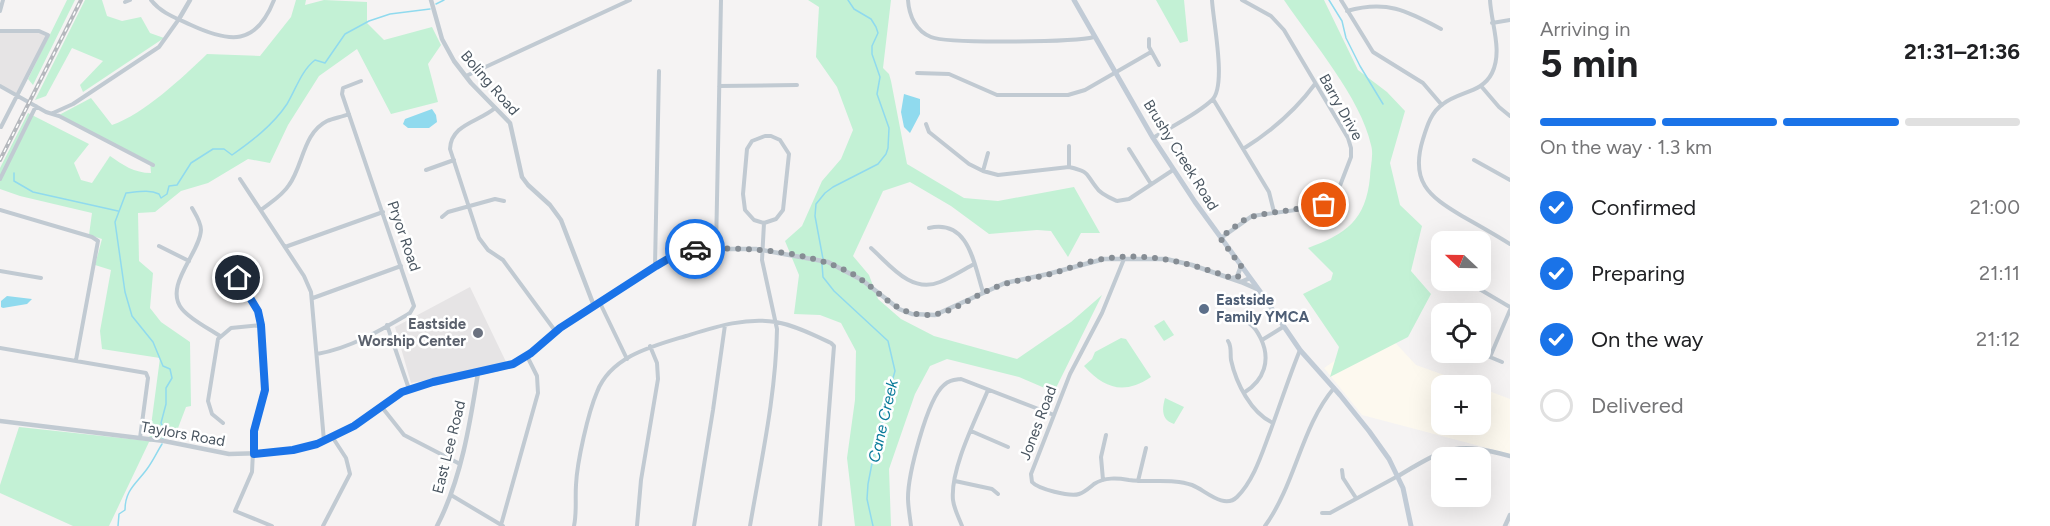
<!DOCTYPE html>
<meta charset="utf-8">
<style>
body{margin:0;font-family:Figtree,sans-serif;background:#f6f6f6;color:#202124;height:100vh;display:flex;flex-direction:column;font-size:22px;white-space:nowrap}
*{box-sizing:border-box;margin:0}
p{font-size:20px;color:#757577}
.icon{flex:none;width:33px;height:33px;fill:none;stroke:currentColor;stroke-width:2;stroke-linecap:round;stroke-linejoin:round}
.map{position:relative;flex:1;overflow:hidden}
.details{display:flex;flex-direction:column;background:#fff;width:540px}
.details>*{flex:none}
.needle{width:39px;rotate:292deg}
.controls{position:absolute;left:1431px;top:231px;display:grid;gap:12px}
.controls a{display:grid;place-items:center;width:60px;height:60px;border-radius:12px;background:#fff;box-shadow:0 6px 24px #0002;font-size:30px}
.pin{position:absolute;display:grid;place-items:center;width:51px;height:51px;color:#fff;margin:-26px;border:3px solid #fff;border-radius:50%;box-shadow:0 2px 6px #0007}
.courier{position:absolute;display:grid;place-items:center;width:60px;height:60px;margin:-30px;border:4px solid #1a73e8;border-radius:50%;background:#fff;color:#222;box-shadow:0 2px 8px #0007}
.summary em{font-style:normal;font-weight:700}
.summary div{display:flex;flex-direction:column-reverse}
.summary{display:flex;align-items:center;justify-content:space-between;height:102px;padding:0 30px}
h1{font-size:39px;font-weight:700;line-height:45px}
.bar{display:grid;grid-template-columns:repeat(4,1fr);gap:9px 6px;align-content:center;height:72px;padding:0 30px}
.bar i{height:8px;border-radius:4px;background:#e0e0e0}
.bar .selected{background:#1a73e8}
.bar p{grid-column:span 4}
ol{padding:0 30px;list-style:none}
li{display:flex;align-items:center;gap:18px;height:66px}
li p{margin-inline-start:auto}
li .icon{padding:6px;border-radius:50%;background:#1a73e8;color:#fff;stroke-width:4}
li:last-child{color:#757577}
li i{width:33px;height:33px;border:3px solid #e0e0e0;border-radius:50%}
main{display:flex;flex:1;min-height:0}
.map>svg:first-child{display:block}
.commercial{fill:#fdf9ef}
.education{fill:#e6e4e5}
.green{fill:#c3f1d5}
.water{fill:#90daee}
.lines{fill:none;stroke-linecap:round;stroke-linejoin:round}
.stream{stroke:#90daee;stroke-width:1.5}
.minor{stroke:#c1cad2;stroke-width:4}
.tertiary{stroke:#c1cad2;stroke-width:4.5}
.secondary{stroke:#c1cbd6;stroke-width:5}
.rail-casing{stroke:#b5b8bd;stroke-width:4}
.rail{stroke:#fff;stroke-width:1.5;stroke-dasharray:4.5;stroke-linecap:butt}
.done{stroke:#868d94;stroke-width:6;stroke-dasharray:0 10.8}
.route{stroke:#1a73e8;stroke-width:8}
.service-dot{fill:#5c6f8a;stroke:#fff;stroke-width:2}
.worship-dot{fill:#6b7280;stroke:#fff;stroke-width:2}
.labels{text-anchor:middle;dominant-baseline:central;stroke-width:5;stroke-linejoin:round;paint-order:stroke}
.street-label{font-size:15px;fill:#4a5661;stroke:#fff}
.service-label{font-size:15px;font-weight:bold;fill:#4e5e75;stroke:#fff;text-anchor:start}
.worship-label{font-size:15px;font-weight:bold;fill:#5b616d;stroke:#fff;text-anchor:end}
.water-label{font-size:16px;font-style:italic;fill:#0c7c9b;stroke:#fff}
</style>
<main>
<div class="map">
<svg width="1510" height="526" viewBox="0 0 1510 526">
<rect width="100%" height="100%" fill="#f5f3f3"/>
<path class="commercial" d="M 1391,338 L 1416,365 L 1472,385 L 1442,386 L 1442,424 L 1480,424 L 1481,388 L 1510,399 L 1510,454 L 1362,415 L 1324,368 L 1359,344 Z"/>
<path class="education" d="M 0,31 L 39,31 L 48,35 L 18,95 L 0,86 Z
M 470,287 L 508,366 L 411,383 L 395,327 Z"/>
<path class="green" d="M 67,0 L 75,0 L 33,85 L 28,79 Z
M 85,0 L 102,0 L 107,16 L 122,21 L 141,17 L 150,33 L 164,38 L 83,92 L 80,85 L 103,61 L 72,48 L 46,96 L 35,100 Z
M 296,0 L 306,0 L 305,5 L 324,0 L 367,2 L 367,23 L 384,40 L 432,27 L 441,45 L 428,64 L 438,102 L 391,114 L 357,49 L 319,76 L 288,125 L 270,163 L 248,159 L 208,183 L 181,191 L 155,212 L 138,213 L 139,261 L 153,273 L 150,308 L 161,322 L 190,342 L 191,406 L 186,407 L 175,436 L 149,442 L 109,526 L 73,526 L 0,493 L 0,485 L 19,427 L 149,441 L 160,358 L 102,349 L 100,331 L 111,270 L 95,265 L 102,239 L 89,235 L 92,213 L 20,196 L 0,189 L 0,168 L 28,113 L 89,144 L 74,163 L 81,180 L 92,183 L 110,156 C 123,165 134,173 151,173 L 150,162 L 59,115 L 91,98 L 112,125 C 144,114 182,78 207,54 L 260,56 L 291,17 Z
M 808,0 L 891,0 L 883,68 L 889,74 L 891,81 L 907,164 L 964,198 L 998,201 L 1074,187 L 1100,233 L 1081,233 L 1068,257 L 1051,231 L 1037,230 L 989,234 L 951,206 L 910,182 L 883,191 L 853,256 L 869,275 L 878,299 L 901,319 L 934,336 L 1017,359 L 1071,322 L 1102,295 L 1054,392 L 1019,377 L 947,359 L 930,366 L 915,394 L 889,469 L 891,526 L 855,526 L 847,458 L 855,400 L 856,351 L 841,323 L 820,315 L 794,314 L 799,275 L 785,241 L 802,226 L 822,181 L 841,159 L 853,130 L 837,87 L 816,57 L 819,7 Z
M 1156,0 L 1184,0 L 1188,41 L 1180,43 Z
M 1284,0 L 1324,0 L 1358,70 L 1387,92 L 1405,111 L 1390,163 L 1400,205 L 1422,226 L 1411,271 L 1431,294 L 1408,337 L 1330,377 L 1339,347 L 1303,294 L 1331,280 L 1333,273 L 1308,248 C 1346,234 1366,220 1370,177 C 1370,168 1374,155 1371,145 C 1361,98 1311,40 1284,0 Z
M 1164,320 L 1174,335 L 1164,341 L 1154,326 Z
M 1121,338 L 1126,339 L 1151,377 C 1124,395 1105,389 1084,366 L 1092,359 L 1095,352 Z
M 1165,398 L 1184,407 L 1174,424 C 1161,420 1162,409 1165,398 Z"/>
<path class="water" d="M 904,94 L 920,99 L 920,114 L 910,133 L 904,127 L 901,112 Z
M 432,109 L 436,115 L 437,122 L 429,128 L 408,128 L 403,124 L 405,119 Z
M 7,296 L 32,299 L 27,304 L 3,308 L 1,307 L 1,301 Z"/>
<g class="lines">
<path class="stream" d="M 1329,0 L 1342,21 L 1346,38 L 1360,66 L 1383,104
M 436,4 L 444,0
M 14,173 L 14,181 L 33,192 L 118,211
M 823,259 L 815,216 L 816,204 L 825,193 L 833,187 L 878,164 L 886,154 L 888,148 L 889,128 L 877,94 L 880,77 L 872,54 L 872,46 L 878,33 L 876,27 L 871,19 L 854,9 L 848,0
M 822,264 L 823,277 L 834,291 L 888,341 L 895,371 L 884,410 L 881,434 L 874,453 L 868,484 L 867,499 L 873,526
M 163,439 L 165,432 L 161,423 L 166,404 L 166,388 L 172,378 L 170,369 L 163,366 L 153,342 L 132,316 L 125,292 L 115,222 L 126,193 C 137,192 149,189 159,194 L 161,198 L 167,194 L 169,186 L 177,185 L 191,163 L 213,149 L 224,149 L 232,155 C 252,141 273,125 287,104 C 296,89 301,71 315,60 L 325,63 L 345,34 L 369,21 L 390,14 L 430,9
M 118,526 L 119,514 L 125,510 C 125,490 136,484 147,469 C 153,461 157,452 162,444"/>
<path class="minor" d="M 151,0 C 161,13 176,18 191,25 C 230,43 256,46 274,0
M 908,0 C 909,16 916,31 931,37 C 947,44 1076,42 1094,37
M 1341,0 L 1373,52 L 1423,83 L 1441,104
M 1490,0 C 1491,23 1503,51 1492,73 C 1482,93 1460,91 1443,104 C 1431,112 1427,126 1423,139 C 1410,181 1428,196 1462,216 C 1478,225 1494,234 1510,244
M 125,2 L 130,0
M 0,11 L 3,0
M 1347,11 C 1386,0 1406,10 1441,29
M 1492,23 L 1510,20
M 0,31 L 39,31 L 48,35 L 1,127
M 1149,39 L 1149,47 L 1159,65
M 917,73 L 949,74 L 997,95 L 1068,95 L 1085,90 L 1151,52
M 466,76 L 630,0
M 0,86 L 46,112 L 59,116 L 153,165
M 719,86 L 797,85
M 1481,86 L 1499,107 L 1510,116
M 1213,99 L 1269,192 L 1274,212
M 495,108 C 479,122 451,124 450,149 L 479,238 L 488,250 L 503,260 L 556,332
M 53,113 L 73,104 L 159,47 L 179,19
M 926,124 L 929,132 L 969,164 L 983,171 L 998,175 L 1069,167 C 1090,172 1085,173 1096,187 C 1100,194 1110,198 1117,201 L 1129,199 L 1173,170
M 1153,138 C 1172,126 1196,115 1212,100 C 1227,86 1213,21 1212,0
M 1069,146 L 1069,167
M 1129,149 L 1151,184
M 1243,149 C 1272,131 1295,111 1315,84
M 1474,160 L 1510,180
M 426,170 L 454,160
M 983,171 L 988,153
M 0,179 L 36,106
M 240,179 L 304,276 L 311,292 L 324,441
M 192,208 C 196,215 201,222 201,230 C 200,253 163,286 182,309 C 191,320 208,328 220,336
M 0,210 L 92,237 L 98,241 L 76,360
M 261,210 C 271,202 282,196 289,185 C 303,166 303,133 327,121 C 334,118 342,117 349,114
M 442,217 L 448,212 L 495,199 L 504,201
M 929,228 C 969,219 974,264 983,292
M 1221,238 L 1252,216 L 1318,207 L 1328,204 L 1336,196 L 1351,157 L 1351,148 L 1348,138 L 1284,30 L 1271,16 L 1242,0
M 159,246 L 189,261
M 285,247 L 383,212
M 871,248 C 890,265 911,294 940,282 C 952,277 963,270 974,264
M 716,249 L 721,0
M 1124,259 L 1102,313 L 1070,374 L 1031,474 L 1032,482 C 1038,489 1070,497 1079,494 C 1085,492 1089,488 1094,484 C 1105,477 1117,478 1129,480 C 1150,483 1173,478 1192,485 C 1205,490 1224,510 1237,497 C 1254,480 1262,453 1270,432 C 1280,405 1289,377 1300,350
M 655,266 L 659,71
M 238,270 C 235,286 256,302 260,318 L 265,390 L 254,431 L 252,472 L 235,511 L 272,526
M 0,271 L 41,278
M 1464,280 L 1510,307
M 313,298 L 401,266
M 600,303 L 627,359
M 387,325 L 409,389
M 1434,334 L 1442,338
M 1262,340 L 1283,327
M 1228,341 C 1232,347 1230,353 1231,360 C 1236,383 1251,413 1273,423
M 0,348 L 146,373 L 148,378 L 140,438
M 1478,352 L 1502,362
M 317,354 C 351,348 381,330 410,313 L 414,306 L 342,94 L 343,88 L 361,81
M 1490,357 L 1510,310
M 1245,392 C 1264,380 1271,360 1261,339 C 1258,333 1256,328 1250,324
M 381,406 L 404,435 L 460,464
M 223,423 L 212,414 L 208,401 L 218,339 L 231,328 L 261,325
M 971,431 L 1008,447
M 1342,470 L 1343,478 L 1356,498
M 1103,480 L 1101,457 L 1106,435
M 955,481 L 992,489 L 998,494
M 1138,481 L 1146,448
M 451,495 L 503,526
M 1322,513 L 1330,513 L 1398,476
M 501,525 L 538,393 L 537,376 L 527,356
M 323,526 L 350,474 L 346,458 L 333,438
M 574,526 C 577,512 575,499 576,485 C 577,462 588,413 597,392 C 611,356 653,346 686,336 C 715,327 745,317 776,322 C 794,325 814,335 831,343 L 834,346 L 820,526
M 637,526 L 641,480 L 658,379 L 657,363 L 650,346
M 694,526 L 713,410 L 725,325
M 750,526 C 761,461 776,395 777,329 L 762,260 L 764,223 L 754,220 L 745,210 L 743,194 L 747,149 L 752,141 L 765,136 L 771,136 L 780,140 L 789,154 L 783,210 L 776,219 L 764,223
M 911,526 C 910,517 908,507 908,498 C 908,475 927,399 944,385 C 949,380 954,380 961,379 L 1054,415
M 962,526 C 959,518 954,509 953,500 C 950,469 976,419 988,390
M 1265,526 C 1296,483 1301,427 1334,388"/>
<path class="tertiary" d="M 431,0 L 442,39 L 454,61 L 471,83 L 510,123 L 522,177 L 528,185 L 550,205 L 561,220 L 594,306
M 179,19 L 190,0
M 1232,278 L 1237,277 L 1241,266
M 1241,282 L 1257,289
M 0,421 L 164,441 L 229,454 L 267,453 L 310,446 L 346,431 L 402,392 L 433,382 L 498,369 L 518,362 L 560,328 L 655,266 L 678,253 L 696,249 L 756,249 L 828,262 L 862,280 L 899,309 L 912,314 L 935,315 L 1005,283 L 1048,274 L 1104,259 L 1166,259 L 1192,265 L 1241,282 L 1250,278
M 1398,476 C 1446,448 1455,441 1510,456
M 437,526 C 461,480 470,424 478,373
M 1505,526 L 1510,515"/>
<path class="secondary" d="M 1074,0 L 1153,138 L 1195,202 L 1259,290 L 1300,350 L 1340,395 L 1369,431 L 1389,459 L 1403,488 L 1411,526"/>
<defs>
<path id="rail" d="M 0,160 L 81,0"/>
</defs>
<use href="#rail" class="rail-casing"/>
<use href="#rail" class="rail"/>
</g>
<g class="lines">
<path class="done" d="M 695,249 C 742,247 805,250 847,271 C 875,284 891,314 925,315 C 950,316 974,295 996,287 C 1014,280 1032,279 1050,274 C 1066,270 1081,263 1098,260 C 1144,250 1189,263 1232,278 L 1238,277 L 1241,266 L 1220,238 L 1244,220 L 1257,215 L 1324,205"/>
<path class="route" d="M 238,278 L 258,311 L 261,325 L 265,390 L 254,431 L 254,454 L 293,450 L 317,444 L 354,426 L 402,392 L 433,382 L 513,364 L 531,353 L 560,328 L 656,266 L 678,253 L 695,249"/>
</g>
<circle class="service-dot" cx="1204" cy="309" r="6"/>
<circle class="worship-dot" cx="478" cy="333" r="6"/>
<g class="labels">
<g class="street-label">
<text transform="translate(490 83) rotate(49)">Boling Road</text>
<text transform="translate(1341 107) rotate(61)">Barry Drive</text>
<text transform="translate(1181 155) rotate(58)">Brushy Creek Road</text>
<text transform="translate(404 236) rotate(71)">Pryor Road</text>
<text transform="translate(1038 423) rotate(-69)">Jones Road</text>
<text transform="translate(183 434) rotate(10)">Taylors Road</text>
<text transform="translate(449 447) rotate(-76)">East Lee Road</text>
</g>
<g class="service-label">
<text x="1216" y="300">Eastside<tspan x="1216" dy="17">Family YMCA</tspan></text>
</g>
<g class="worship-label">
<text x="466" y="324">Eastside<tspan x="466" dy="17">Worship Center</tspan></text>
</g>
<g class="water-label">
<text transform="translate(883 421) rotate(-77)">Cane Creek</text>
</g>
</g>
</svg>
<div class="controls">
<a><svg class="needle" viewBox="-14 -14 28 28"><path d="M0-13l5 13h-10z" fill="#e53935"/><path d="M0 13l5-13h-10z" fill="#757577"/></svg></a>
<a><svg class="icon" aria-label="locate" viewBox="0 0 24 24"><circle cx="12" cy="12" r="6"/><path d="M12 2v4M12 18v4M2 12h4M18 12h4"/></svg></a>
<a>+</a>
<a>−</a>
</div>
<div class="pin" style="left:1324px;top:205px;background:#ea580c"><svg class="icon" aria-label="bag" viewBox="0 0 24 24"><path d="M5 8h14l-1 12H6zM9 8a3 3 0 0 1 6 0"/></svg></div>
<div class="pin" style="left:238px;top:278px;background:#1f2937"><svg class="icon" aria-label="home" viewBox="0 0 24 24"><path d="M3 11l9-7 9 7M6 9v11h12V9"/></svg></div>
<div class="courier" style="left:695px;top:249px"><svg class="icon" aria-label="car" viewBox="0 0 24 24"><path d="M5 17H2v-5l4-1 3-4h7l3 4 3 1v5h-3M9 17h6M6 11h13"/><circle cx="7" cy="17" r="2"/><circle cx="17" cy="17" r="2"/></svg></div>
</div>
<section class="details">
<div class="summary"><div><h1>5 min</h1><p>Arriving in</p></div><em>21:31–21:36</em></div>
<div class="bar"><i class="selected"></i><i class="selected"></i><i class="selected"></i><i></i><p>On the way · 1.3 km</p></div>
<ol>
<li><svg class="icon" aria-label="check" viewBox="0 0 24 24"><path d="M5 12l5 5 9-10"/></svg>Confirmed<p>21:00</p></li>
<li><svg class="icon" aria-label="check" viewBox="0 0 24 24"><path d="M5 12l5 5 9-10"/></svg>Preparing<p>21:11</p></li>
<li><svg class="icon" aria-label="check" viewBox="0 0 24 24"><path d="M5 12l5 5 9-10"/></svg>On the way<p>21:12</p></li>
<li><i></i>Delivered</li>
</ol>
</section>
</main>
